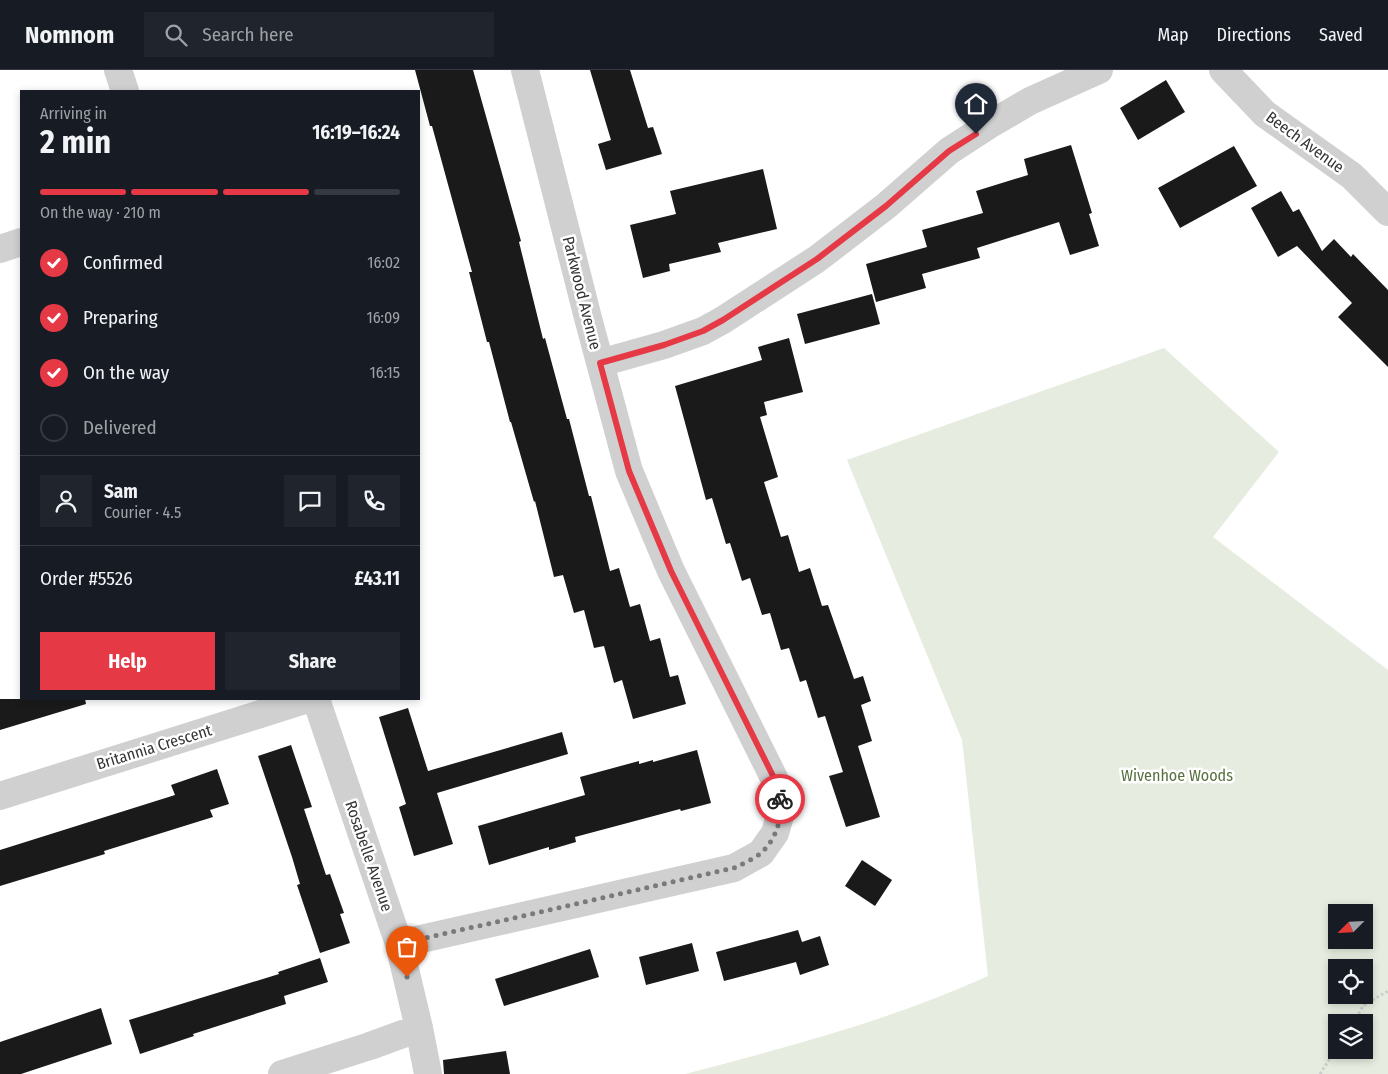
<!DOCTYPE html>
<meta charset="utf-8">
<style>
body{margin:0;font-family:"Fira Sans Condensed",sans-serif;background:#20242c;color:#f1f3f6;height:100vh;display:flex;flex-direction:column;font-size:19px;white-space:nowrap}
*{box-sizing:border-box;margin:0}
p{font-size:16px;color:#9ea1a6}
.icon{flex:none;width:28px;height:28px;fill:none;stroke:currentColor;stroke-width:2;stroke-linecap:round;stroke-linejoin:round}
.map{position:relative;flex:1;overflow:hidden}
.details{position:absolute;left:20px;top:20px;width:400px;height:610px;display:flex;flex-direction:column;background:#171b24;border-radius:0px;box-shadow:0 2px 8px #0003}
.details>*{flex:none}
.needle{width:32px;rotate:246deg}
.fabs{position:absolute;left:1328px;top:834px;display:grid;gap:10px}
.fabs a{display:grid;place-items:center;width:45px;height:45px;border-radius:0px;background:#171b24;box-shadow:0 2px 8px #0003;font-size:25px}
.pin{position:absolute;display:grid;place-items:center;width:42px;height:42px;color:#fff;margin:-51px -21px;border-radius:50% 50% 50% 0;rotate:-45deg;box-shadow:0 0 5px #0007}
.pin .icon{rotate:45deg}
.courier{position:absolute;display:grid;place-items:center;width:50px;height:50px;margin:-25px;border:4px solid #e63946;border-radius:50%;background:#fff;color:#222;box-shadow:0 1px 6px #0007}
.summary em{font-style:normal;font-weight:700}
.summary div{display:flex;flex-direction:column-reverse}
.summary{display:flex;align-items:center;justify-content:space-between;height:85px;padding:0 20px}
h1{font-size:32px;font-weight:700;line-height:38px}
.bar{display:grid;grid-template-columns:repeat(4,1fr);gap:8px 5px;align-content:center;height:60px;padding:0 20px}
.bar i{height:6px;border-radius:4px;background:#363941}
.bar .selected{background:#e63946}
.bar p{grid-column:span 4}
.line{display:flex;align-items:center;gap:12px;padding:0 20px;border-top:1px solid #363941}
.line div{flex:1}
.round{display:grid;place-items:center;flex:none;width:52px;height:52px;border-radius:0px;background:#20242c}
ol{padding:0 20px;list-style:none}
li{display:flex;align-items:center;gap:15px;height:55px}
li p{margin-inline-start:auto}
li .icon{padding:5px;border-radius:50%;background:#e63946;color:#fff;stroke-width:4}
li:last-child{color:#9ea1a6}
li i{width:28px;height:28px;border:2px solid #363941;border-radius:50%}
.action{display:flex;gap:10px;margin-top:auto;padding:10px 20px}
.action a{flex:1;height:58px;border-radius:0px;background:#e63946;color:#fff;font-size:20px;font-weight:700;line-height:58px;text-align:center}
.action a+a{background:#20242c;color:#f1f3f6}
header{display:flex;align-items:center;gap:30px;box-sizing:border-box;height:70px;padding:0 25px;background:#171b24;border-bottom:1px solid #363941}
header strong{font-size:24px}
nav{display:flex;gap:28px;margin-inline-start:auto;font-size:18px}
.search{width:350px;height:45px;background:#20242c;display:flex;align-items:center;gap:12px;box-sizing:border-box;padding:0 18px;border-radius:0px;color:#9ea1a6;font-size:19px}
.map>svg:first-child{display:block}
.green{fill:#e6ecdf;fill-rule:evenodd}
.building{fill:#1a1a1a}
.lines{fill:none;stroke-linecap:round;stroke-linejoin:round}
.path{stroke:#cdcdcd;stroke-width:3;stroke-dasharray:2.5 2.5;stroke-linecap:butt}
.minor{stroke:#d0d0d0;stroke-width:28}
.done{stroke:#7a7a7a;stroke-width:5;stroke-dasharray:0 9}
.route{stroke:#e63946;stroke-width:6}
.labels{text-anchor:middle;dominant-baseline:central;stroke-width:5;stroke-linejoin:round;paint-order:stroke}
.street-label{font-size:16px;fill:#333;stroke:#fff}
.park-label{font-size:16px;fill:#56703f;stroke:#fff}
</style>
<header>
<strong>Nomnom</strong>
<div class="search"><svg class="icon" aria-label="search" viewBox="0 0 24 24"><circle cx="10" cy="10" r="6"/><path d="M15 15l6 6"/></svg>Search here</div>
<nav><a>Map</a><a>Directions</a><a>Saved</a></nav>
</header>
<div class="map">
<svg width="1388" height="1004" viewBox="0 0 1388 1004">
<rect width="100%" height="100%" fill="#fff"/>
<path class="green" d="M 1164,278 L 1279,382 L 1213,467 L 1388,600 L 1388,1004 L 685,1004 C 787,977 892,950 988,906 L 962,670 L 847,390 ZM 1336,842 L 1364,842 L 1364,870 L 1336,870 ZM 1336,898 L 1364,898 L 1364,925 L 1336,925 ZM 1336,952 L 1364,952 L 1364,980 L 1336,980 Z"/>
<path class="building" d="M 415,0 L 473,0 L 521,171 L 519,172 L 543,269 L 545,268 L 567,349 L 569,349 L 589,426 L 591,426 L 610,501 L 619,498 L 630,537 L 640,534 L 650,571 L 660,568 L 670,607 L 678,605 L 686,634 L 633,649 L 622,610 L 614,613 L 604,576 L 594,578 L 584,540 L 574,543 L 563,505 L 554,507 L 535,431 L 534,432 L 511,352 L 510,352 L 489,272 L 487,272 L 469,202 L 472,202 L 432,56 L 430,56 Z
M 590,0 L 630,0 L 648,58 L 653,57 L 662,84 L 606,100 L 598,74 L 611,70 Z
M 1166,10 L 1185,42 L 1138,70 L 1120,38 Z
M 1071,75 L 1092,143 L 1089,144 L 1099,176 L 1070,185 L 1059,152 L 977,178 L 980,188 L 922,204 L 926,218 L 876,232 L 866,194 L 927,177 L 922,160 L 983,143 L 976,121 L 1028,105 L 1024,89 Z
M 1234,76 L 1257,116 L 1180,158 L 1158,118 Z
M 763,99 L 777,159 L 718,173 L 721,182 L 669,194 L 670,201 L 643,208 L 630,155 L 676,144 L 670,121 Z
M 1281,121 L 1293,142 L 1299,139 L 1322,181 L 1334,169 L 1351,187 L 1353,184 L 1388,220 L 1388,297 L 1338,247 L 1352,233 L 1297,176 L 1278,187 L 1251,138 Z
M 872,224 L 880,254 L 805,274 L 797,244 Z
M 789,268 L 803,322 L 764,332 L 767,345 L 760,347 L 778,407 L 764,412 L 781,467 L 788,465 L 799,502 L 810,498 L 822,536 L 828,535 L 854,609 L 863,606 L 871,631 L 861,635 L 872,671 L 858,676 L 880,747 L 846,757 L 829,706 L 843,702 L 825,646 L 818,648 L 806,610 L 800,612 L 789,578 L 781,580 L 770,543 L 762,545 L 750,508 L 742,511 L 730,473 L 726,474 L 712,428 L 706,430 L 675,316 L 762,290 L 758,277 Z
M 0,629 L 85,629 L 86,634 L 0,660 Z
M 408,638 L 428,701 L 562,662 L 568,684 L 437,723 L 453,774 L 414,786 L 399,737 L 406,734 L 379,647 Z
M 291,675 L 312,737 L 304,739 L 326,805 L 330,804 L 344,843 L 340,844 L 350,873 L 320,883 L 297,815 L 300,814 L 292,787 L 258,686 Z
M 697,680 L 711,733 L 681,741 L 680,739 L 575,767 L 576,772 L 549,780 L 549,777 L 489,795 L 478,756 L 585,725 L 580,707 L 639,691 L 639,694 L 653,690 L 653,692 Z
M 217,699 L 229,734 L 210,740 L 213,747 L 104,781 L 105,784 L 0,816 L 0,780 L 175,725 L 171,715 Z
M 862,790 L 892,810 L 875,836 L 845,816 Z
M 798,860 L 802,872 L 820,866 L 829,895 L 800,905 L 796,892 L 724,911 L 716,882 Z
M 692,873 L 699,901 L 646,915 L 639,887 Z
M 590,879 L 599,907 L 504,936 L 495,909 Z
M 320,888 L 328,912 L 284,926 L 286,934 L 193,964 L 194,966 L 140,984 L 129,950 L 279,904 L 278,902 Z
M 101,938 L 112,974 L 21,1004 L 0,1004 L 0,972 Z
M 506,981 L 510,1004 L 444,1004 L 443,990 Z"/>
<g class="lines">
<path class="path" d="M 1353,952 L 1364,935 L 1388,921
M 1320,1004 L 1336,979"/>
<path class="minor" d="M 118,0 L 125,21
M 1223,0 L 1265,44 L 1352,106 L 1388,142
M 0,179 L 21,172
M 600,293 L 664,275 L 703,261 L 723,250 L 817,189 L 886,136 L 949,81 L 989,55 L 1030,31 L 1099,0
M 316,629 L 399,874 L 419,958 L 428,1004
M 0,726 L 308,629
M 399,874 L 734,798 L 761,783 L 775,763 L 782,739 L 776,712 L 671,501 L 629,401 L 588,248 L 525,0
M 282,1004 L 370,976 L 419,958"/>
</g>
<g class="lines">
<path class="done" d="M 407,907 L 399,874 L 734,798 C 742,794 754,789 761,783 C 776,770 783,747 780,729"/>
<path class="route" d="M 780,729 L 776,712 L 671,501 L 629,401 L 600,293 L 664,275 L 703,261 L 723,250 L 817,189 L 886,136 L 949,81 L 976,64"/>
</g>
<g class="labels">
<g class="street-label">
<text transform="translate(1305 72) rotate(36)">Beech Avenue</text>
<text transform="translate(582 223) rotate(76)">Parkwood Avenue</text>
<text transform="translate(154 677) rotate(-17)">Britannia Crescent</text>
<text transform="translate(369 786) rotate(71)">Rosabelle Avenue</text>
</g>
<g class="park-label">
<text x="1177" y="705">Wivenhoe Woods</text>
</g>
</g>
</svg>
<div class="fabs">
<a><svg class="needle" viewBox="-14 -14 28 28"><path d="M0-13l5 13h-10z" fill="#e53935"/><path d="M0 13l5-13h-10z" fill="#9ea1a6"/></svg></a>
<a><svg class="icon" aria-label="locate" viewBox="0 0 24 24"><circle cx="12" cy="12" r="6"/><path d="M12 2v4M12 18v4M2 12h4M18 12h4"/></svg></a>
<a><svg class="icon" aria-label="layers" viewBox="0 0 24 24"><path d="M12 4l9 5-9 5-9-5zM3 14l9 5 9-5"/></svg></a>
</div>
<div class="pin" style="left:407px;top:907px;background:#ea580c"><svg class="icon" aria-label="bag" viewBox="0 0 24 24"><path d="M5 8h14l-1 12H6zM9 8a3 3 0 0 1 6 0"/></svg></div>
<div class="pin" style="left:976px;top:64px;background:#1f2937"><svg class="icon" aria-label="home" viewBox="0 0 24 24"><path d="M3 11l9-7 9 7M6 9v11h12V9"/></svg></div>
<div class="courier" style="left:780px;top:729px"><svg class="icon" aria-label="bike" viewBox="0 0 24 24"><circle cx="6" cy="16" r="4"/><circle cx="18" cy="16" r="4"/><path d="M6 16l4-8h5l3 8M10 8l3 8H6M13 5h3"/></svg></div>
<section class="details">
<div class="summary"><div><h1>2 min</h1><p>Arriving in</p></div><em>16:19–16:24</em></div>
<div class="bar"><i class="selected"></i><i class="selected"></i><i class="selected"></i><i></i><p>On the way · 210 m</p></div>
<ol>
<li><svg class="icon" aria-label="check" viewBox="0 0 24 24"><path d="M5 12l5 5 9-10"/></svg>Confirmed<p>16:02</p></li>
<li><svg class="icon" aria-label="check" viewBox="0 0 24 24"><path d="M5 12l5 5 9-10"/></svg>Preparing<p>16:09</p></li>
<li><svg class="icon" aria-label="check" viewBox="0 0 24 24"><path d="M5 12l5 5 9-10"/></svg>On the way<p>16:15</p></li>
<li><i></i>Delivered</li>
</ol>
<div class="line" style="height:90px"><a class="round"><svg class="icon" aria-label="person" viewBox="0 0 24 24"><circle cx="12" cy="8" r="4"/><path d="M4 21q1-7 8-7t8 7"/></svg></a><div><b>Sam</b><p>Courier · 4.5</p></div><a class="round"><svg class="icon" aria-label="chat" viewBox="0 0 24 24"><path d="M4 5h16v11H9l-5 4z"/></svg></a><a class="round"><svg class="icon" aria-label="phone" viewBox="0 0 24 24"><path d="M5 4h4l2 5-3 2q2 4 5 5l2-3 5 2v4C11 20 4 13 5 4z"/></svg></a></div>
<div class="line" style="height:65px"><div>Order #5526</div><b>£43.11</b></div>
<div class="action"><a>Help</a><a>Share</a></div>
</section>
</div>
